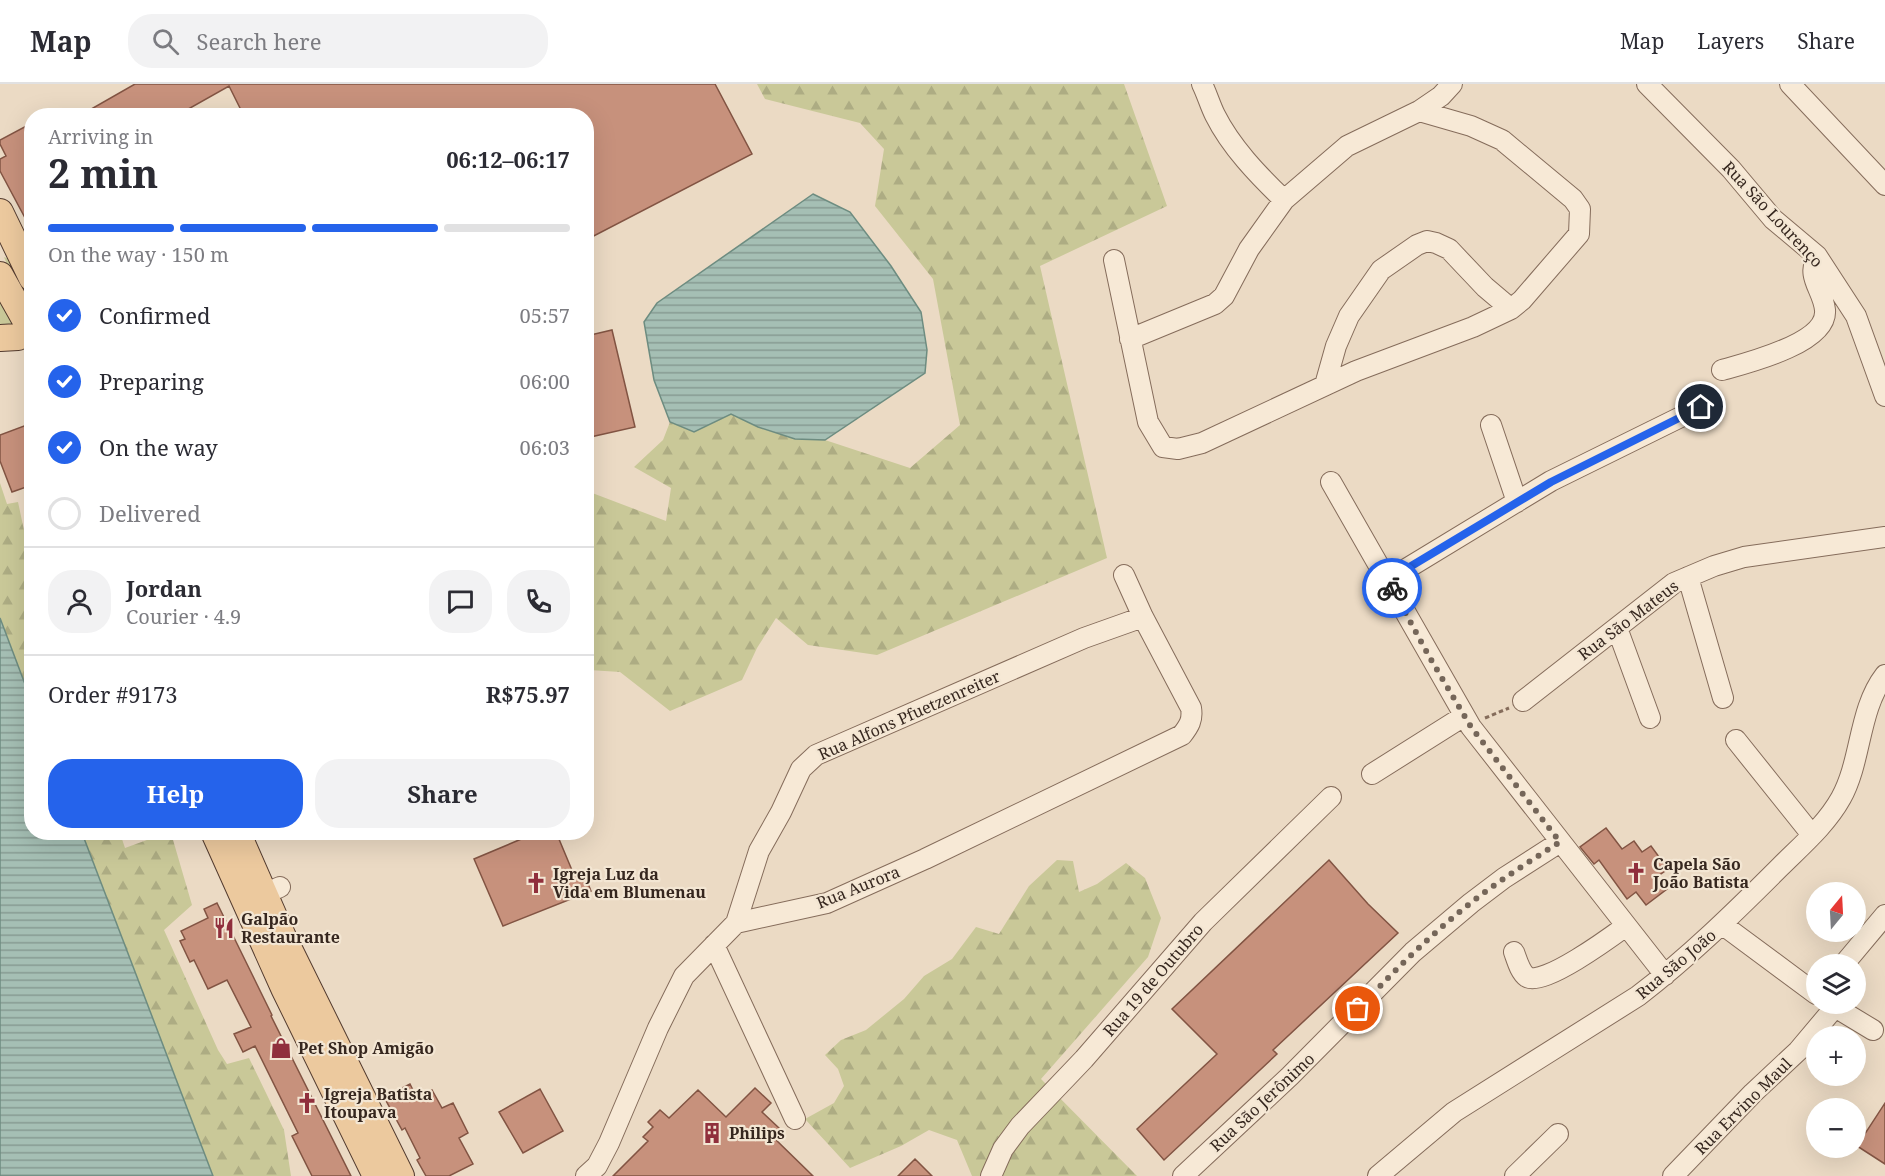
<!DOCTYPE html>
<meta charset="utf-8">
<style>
body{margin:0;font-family:"Noto Serif",serif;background:#f2f2f3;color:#2b2b33;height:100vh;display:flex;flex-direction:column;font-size:22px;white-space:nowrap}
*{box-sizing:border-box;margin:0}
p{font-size:20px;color:#7c7c81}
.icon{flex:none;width:33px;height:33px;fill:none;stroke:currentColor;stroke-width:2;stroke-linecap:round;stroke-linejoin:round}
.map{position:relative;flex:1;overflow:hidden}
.drawer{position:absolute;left:24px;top:24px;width:570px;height:732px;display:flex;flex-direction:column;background:#fff;border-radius:24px;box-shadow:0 6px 24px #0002}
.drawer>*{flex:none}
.needle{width:39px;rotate:18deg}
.buttons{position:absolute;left:1806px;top:798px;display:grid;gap:12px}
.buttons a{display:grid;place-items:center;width:60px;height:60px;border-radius:50%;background:#fff;box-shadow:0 6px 24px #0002;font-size:30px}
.pin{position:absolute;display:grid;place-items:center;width:51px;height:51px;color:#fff;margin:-26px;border:3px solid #fff;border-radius:50%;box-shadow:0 2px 6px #0007}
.courier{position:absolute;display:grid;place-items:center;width:60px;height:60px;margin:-30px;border:4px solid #2563eb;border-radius:50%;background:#fff;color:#222;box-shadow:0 2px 8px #0007}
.headline em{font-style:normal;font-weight:700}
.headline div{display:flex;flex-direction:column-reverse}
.headline{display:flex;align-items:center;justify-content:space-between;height:102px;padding:0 24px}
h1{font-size:39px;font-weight:700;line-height:45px}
.bar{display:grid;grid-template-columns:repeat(4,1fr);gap:9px 6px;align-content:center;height:72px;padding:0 24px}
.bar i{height:8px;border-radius:4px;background:#e1e1e2}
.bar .on{background:#2563eb}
.bar p{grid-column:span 4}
.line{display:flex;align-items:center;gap:15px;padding:0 24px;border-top:2px solid #e1e1e2}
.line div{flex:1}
.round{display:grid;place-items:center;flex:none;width:63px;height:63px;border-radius:24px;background:#f2f2f3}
ol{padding:0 24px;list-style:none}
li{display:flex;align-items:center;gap:18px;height:66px}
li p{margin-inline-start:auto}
li .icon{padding:6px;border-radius:50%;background:#2563eb;color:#fff;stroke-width:4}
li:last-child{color:#7c7c81}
li i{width:33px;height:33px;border:3px solid #e1e1e2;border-radius:50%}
.primary-button{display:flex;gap:12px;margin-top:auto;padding:12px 24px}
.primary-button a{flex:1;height:69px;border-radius:24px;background:#2563eb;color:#fff;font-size:24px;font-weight:700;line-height:69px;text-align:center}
.primary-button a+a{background:#f2f2f3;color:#2b2b33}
header{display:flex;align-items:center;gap:36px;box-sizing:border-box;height:84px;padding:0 30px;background:#fff;border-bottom:2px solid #e1e1e2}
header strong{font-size:28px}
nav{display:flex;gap:33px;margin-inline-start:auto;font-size:21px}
.search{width:420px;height:54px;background:#f2f2f3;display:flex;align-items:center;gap:15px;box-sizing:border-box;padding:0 21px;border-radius:24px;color:#7c7c81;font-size:22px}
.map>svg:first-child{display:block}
.grass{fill:url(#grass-tufts)}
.forest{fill:url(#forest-firs)}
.water{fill:url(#water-rules);stroke:#6d8c80;stroke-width:1.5}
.building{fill:#c7917c;stroke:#825443;stroke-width:1.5}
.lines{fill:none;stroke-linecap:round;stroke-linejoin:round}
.minor-casing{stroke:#856c5b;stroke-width:22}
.major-casing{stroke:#533b2f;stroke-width:28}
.path{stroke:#856c5b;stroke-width:3;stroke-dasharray:4.5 3;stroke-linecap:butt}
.minor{stroke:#f7e9d6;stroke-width:20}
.major{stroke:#ecc99e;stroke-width:26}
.done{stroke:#756659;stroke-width:6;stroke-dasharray:0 10.8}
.route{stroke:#2563eb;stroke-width:8}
.labels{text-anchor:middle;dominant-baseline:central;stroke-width:4.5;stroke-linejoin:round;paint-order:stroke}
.street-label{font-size:16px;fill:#36271f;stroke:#f3e6d3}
.poi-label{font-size:16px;font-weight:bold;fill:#36271f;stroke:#f3e6d3;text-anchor:start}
</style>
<header>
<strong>Map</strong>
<div class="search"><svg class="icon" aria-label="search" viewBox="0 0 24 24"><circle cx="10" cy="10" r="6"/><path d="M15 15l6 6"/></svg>Search here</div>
<nav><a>Map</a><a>Layers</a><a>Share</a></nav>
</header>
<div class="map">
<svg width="1885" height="1092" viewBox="0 0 1885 1092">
<defs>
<pattern id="grass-tufts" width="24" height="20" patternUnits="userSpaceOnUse" patternTransform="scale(1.5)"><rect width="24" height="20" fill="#c9c898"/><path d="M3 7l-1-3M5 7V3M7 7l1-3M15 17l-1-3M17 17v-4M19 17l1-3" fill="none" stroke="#adac83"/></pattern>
<pattern id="forest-firs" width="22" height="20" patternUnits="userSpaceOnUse" patternTransform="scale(1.5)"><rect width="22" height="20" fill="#c9c898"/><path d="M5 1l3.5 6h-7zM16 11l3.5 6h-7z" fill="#adac83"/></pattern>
<pattern id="water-rules" width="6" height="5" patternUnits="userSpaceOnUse" patternTransform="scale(1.5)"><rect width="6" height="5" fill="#a5bfb4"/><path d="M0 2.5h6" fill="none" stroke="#879b92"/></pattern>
</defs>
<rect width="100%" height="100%" fill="#ebdac4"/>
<path class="grass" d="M 4,173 L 19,179 L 31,203 L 31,228 L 16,203 Z
M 0,211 L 17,243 L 0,246 Z"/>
<path class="forest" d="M 757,0 L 1124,0 L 1167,122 L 1040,182 L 1107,474 L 877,571 L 808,561 L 776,534 L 757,564 L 742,596 L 670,627 L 620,588 L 589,586 L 587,588 L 587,407 L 666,437 L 671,404 L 634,383 L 663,356 L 670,338 L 699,345 L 731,330 L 758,343 L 795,355 L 825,356 L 910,384 L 960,341 L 933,195 L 875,122 L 884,65 L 860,39 L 765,15 Z
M 0,399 L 7,420 L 18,418 L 31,479 L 31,616 L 0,534 Z
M 82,749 L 120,749 L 125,764 L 166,749 L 171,749 L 192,821 L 164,846 L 218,966 L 227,980 L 249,974 L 284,1046 L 291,1092 L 213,1092 Z
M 1057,776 L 1073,777 L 1079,808 L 1097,800 L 1126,779 L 1145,794 L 1161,834 L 1148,873 L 1041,995 L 1137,1092 L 972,1092 L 957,1056 L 929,1046 L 901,1062 L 850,1084 L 805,1035 L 834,1019 L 844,1002 L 838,985 L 825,971 L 841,956 L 866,946 L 904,915 L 924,892 L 952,875 L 976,843 L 999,850 L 1029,802 Z"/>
<path class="water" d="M 813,110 L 850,128 L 891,182 L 921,228 L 927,266 L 925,289 L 825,356 L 795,355 L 758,343 L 731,330 L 694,348 L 670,338 L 654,296 L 644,238 L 657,219 Z
M 0,534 L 31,616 L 32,748 L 82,749 L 213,1092 L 0,1092 Z"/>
<path class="building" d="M 135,0 L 715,0 L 752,70 L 586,156 L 586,32 L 244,32 L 229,2 L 176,32 L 79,32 Z
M 32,39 L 32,147 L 0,87 L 0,75 L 6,72 L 0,60 L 0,56 Z
M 612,246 L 635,343 L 586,354 L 586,252 Z
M 32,339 L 32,401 L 12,408 L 0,377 L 0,351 Z
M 1606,744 L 1622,765 L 1634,757 L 1642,768 L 1651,762 L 1668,785 L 1658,792 L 1667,805 L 1646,821 L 1636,808 L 1627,815 L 1599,776 L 1594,780 L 1580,763 Z
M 538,748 L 556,748 L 574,791 L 583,787 L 591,807 L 503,842 L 474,775 Z
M 1329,776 L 1368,820 L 1398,849 L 1273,966 L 1277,970 L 1164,1076 L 1137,1045 L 1217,970 L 1172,925 Z
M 217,819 L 272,931 L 271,932 L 351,1092 L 312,1092 L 292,1052 L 298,1049 L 255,962 L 243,968 L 234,950 L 251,943 L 227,896 L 208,905 L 194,876 L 190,878 L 180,857 L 185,855 L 181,847 L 208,834 L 204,825 Z
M 410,1000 L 417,1014 L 432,1006 L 442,1024 L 453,1019 L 468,1049 L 459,1054 L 473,1080 L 449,1092 L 426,1092 L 417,1076 L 420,1074 L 405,1044 L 402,1046 L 384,1013 Z
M 755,1004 L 771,1019 L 762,1028 L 780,1045 L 772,1052 L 813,1092 L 613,1092 L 648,1057 L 643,1053 L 653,1043 L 648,1038 L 660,1026 L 669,1034 L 698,1006 L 726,1033 Z
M 540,1005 L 563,1047 L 523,1069 L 499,1028 Z
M 1885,1019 L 1885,1080 L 1857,1062 Z
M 915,1075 L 932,1092 L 898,1092 Z"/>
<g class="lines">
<defs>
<path id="minor" d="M 1202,0 C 1207,10 1210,21 1215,31 C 1231,63 1258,91 1284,116
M 1647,0 L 1731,85 L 1773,135 L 1817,172 L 1856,232 L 1885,312
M 1790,0 L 1885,101
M 1114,176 L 1148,338 L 1163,363 L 1178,365 L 1202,359 L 1356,287 L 1473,243 L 1511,225 L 1522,216 L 1579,150 L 1580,125 L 1573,115 L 1502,56 L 1471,42 L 1419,27
M 1130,255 L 1215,220 L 1224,212 L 1249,165 L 1284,116 L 1347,62 L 1419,27 L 1441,12 L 1452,0
M 1722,286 C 1747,279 1828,259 1825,226 C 1823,205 1806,194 1817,172
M 1325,301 L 1336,262 L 1349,232 L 1381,186 L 1417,161 L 1427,157 L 1436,159 L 1449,165 L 1485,203 L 1511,225
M 1491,341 L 1517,418
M 1331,398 L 1471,643 L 1665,891
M 1688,493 L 1723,614
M 1388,496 L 1551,397 L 1701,323
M 1617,544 L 1650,634
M 1523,617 L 1674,499 L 1714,482 L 1744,473 L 1885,453
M 1736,656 L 1812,751
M 1372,690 L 1464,632
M 264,810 L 280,803
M 736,839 L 759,767 L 781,728 L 801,685 L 816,671 L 1084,554 L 1143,533
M 1723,841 L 1816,910
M 714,861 L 795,1035
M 1514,868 C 1517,876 1520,888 1527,893 C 1543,903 1611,853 1626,842
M 1844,880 L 1885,831
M 1830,920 L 1873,946
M 586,1092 L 597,1082 L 609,1059 L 658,944 L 684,892 L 736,839 L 827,819 L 925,775 L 1182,651 C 1189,642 1193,636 1191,624 L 1143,533 L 1124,491
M 991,1092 L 1003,1065 L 1020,1042 L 1084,975 L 1203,838 L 1331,713
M 1183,1092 L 1290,992 L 1413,868 L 1471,819 L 1504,794 L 1560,758
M 1378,1092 L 1454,1028 L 1638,912 C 1689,873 1735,828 1780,783 C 1801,762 1826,741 1841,714 C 1862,676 1858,626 1885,591
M 1515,1092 L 1558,1050
M 1673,1092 L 1753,1009 L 1798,967 L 1835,923"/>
<path id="major" d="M 0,128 L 32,194
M 0,191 L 32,248
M 0,254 L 18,253 L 32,244
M 214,748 L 284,904 L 376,1092
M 237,748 L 283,853 L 401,1092"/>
</defs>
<use href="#minor" class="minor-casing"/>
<use href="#major" class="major-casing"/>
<path class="path" d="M 1485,634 L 1509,624"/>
<use href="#minor" class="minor"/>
<use href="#major" class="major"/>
</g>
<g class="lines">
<path class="done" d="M 1358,925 C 1394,887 1431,850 1472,818 C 1500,796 1530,777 1560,758 L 1471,643 L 1430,574 L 1392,504"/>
<path class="route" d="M 1392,504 L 1388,496 L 1551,398 L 1701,323"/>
</g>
<defs>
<symbol id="church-bare" viewBox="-9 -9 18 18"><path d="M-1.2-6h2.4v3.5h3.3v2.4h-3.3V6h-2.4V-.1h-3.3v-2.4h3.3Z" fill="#902f3c" stroke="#f3e6d3" stroke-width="2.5" paint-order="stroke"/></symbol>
<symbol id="restaurant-bare" viewBox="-9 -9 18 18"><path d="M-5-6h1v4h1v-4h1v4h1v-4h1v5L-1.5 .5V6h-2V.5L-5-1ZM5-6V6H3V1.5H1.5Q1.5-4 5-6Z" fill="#902f3c" stroke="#f3e6d3" stroke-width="2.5" paint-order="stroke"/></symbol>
<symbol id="shop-bare" viewBox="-9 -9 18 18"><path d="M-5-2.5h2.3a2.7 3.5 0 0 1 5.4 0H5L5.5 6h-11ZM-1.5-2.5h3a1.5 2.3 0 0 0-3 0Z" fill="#902f3c" stroke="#f3e6d3" stroke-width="2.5" paint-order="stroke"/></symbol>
<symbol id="building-bare" viewBox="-9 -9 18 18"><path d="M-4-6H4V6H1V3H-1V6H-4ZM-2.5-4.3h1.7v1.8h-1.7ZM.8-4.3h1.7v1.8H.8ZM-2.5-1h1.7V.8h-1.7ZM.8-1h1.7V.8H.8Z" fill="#902f3c" stroke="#f3e6d3" stroke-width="2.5" paint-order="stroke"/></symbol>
</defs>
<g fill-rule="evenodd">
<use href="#church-bare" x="1621" y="774" width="30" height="30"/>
<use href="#church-bare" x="521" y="784" width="30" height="30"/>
<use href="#restaurant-bare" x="209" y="829" width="30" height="30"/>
<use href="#shop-bare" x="266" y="949" width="30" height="30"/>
<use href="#church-bare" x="292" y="1004" width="30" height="30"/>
<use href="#building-bare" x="697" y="1034" width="30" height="30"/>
</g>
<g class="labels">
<g class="street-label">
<text transform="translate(1773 130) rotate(47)">Rua São Lourenço</text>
<text transform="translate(1628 536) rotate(-37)">Rua São Mateus</text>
<text transform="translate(909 631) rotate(-24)">Rua Alfons Pfuetzenreiter</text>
<text transform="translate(858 803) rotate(-22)">Rua Aurora</text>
<text transform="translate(1676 880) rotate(-40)">Rua São João</text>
<text transform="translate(1153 896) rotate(-49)">Rua 19 de Outubro</text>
<text transform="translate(1262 1018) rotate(-43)">Rua São Jerônimo</text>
<text transform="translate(1743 1022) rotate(-45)">Rua Ervino Maul</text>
</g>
<g class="poi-label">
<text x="1653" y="780">Capela São<tspan x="1653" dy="18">João Batista</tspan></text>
<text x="553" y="790">Igreja Luz da<tspan x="553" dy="18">Vida em Blumenau</tspan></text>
<text x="241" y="835">Galpão<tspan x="241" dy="18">Restaurante</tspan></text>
<text x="298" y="964">Pet Shop Amigão</text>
<text x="324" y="1010">Igreja Batista<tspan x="324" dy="18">Itoupava</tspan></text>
<text x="729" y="1049">Philips</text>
</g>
</g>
</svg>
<div class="buttons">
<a><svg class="needle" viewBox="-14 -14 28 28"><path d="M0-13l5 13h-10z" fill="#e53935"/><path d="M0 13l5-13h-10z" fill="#7c7c81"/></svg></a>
<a><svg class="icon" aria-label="layers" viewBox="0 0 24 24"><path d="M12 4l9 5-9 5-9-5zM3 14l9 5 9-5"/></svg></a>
<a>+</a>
<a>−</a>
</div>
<div class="pin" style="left:1358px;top:925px;background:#ea580c"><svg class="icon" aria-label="bag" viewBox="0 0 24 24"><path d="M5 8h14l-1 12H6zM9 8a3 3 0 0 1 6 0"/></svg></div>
<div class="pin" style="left:1701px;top:323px;background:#1f2937"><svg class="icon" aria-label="home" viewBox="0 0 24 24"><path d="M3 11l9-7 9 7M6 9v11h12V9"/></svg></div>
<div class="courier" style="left:1392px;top:504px"><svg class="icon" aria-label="bike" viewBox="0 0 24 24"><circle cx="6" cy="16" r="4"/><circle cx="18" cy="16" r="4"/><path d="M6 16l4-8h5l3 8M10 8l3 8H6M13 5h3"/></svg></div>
<section class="drawer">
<div class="headline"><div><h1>2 min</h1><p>Arriving in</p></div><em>06:12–06:17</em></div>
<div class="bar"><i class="on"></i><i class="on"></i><i class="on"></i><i></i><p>On the way · 150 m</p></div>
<ol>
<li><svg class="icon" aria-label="check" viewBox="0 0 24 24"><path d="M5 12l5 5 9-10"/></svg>Confirmed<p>05:57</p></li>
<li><svg class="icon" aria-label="check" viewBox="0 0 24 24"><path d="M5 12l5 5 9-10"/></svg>Preparing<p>06:00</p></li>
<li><svg class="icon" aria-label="check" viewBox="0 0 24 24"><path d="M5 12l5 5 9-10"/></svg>On the way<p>06:03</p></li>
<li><i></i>Delivered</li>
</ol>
<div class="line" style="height:108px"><a class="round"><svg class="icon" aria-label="person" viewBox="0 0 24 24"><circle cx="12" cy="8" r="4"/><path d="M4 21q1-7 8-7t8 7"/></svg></a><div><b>Jordan</b><p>Courier · 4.9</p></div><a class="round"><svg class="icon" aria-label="chat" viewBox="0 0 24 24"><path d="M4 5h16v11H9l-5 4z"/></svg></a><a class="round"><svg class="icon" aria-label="phone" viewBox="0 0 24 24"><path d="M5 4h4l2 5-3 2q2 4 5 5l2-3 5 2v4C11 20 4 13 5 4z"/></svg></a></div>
<div class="line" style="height:78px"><div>Order #9173</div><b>R$75.97</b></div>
<div class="primary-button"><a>Help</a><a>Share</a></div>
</section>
</div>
